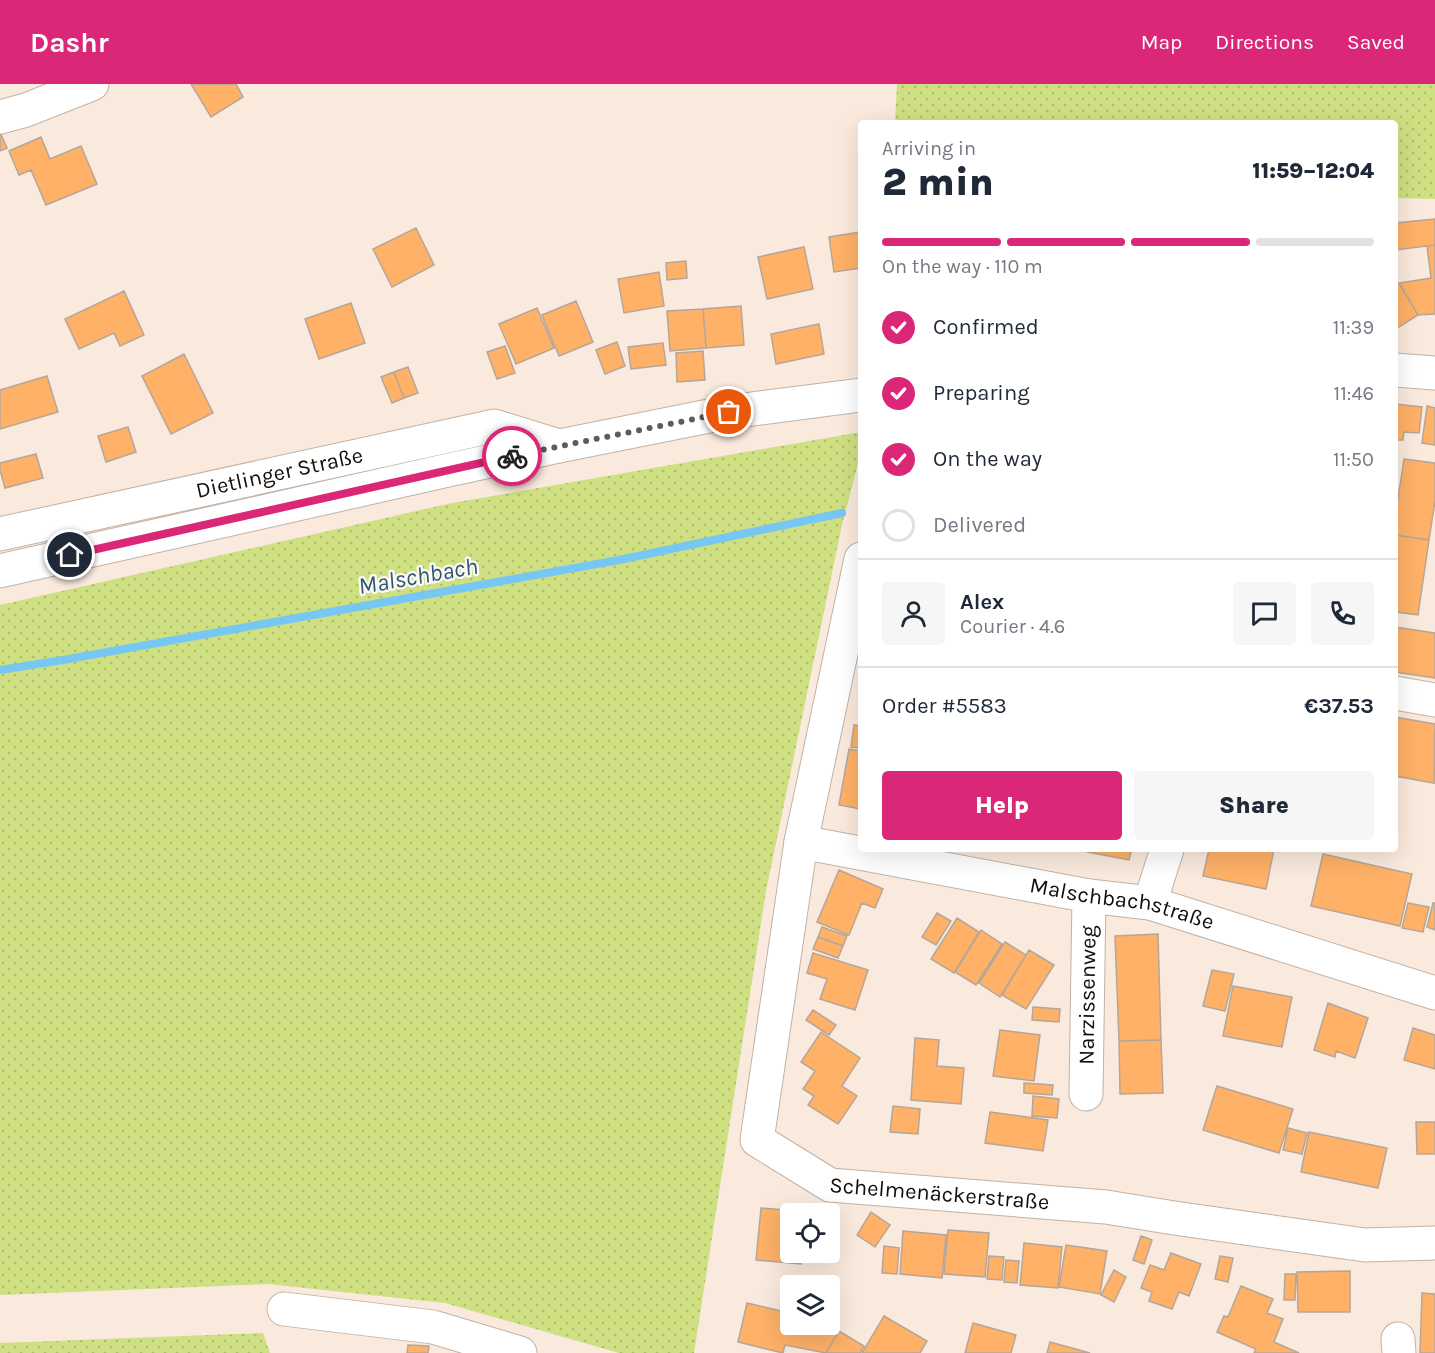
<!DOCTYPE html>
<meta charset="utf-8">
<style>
body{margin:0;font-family:Karla,sans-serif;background:#f6f6f7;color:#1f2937;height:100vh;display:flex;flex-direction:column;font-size:22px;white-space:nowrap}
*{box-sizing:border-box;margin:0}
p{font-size:20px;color:#747a83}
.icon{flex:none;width:33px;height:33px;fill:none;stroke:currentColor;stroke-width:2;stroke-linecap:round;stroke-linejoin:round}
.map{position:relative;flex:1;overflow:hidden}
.panel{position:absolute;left:858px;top:36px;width:540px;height:732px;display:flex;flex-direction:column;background:#fff;border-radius:6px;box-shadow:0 6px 24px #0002}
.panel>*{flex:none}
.tools{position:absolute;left:780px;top:1119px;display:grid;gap:12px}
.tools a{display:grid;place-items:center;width:60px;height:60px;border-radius:6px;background:#fff;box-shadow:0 6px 24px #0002;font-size:30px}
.pin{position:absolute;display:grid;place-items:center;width:51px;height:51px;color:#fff;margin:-26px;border:3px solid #fff;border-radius:50%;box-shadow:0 2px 6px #0007}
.courier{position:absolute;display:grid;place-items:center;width:60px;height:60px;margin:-30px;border:4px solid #db2777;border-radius:50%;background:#fff;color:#222;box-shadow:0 2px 8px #0007}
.summary em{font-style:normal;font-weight:800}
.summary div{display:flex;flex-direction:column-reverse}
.summary{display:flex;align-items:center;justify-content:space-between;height:102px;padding:0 24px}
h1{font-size:39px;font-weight:800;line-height:45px}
.bar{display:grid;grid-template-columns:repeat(4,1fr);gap:9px 6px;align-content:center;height:72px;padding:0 24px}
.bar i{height:8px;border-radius:4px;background:#e0e1e3}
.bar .current{background:#db2777}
.bar p{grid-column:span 4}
.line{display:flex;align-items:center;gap:15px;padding:0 24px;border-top:2px solid #e0e1e3}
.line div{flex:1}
.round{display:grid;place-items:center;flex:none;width:63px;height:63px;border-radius:6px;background:#f6f6f7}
ol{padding:0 24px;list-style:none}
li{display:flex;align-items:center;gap:18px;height:66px}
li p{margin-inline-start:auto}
li .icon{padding:6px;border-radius:50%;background:#db2777;color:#fff;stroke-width:4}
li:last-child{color:#747a83}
li i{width:33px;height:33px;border:3px solid #e0e1e3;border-radius:50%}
.action{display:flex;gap:12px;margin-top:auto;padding:12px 24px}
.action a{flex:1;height:69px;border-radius:6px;background:#db2777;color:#fff;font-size:24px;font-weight:800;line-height:69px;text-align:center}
.action a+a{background:#f6f6f7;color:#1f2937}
header{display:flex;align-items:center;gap:36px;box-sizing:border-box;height:84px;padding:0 30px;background:#db2777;color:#fff}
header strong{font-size:28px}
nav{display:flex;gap:33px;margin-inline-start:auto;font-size:21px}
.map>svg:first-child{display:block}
.grass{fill:url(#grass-dots)}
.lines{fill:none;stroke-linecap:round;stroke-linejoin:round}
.stream{stroke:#76c7f4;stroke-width:8}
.building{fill:#feb167;stroke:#b5a699;stroke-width:1.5}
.minor-casing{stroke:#c1b2a5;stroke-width:35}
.major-casing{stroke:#c1b2a5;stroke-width:35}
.minor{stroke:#fff;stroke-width:33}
.major{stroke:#fff;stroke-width:33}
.done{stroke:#635a53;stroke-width:6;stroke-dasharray:0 10.8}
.route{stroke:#db2777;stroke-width:8}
.labels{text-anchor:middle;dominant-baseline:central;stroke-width:4.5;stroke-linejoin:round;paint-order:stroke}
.street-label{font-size:22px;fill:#120d09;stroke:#fdfaf7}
.water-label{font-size:24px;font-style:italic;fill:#2c5871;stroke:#fdfaf7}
</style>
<header>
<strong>Dashr</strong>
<nav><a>Map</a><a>Directions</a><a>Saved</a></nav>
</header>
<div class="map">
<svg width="1435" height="1269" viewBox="0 0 1435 1269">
<defs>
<pattern id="grass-dots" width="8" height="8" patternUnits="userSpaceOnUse" patternTransform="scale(1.5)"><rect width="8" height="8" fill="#cee081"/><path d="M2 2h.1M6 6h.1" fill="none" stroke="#b0bf6e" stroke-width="1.8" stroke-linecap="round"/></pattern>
</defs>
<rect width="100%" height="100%" fill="#faeadd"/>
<path class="grass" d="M 897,0 L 1435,0 L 1435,115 L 1395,114 L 1395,39 L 895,39 Z
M 861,348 L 861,368 L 842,441 L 766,807 L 694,1269 L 619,1269 L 445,1219 L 268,1200 L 0,1211 L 0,521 L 452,419 Z
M 263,1249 L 270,1269 L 0,1269 L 0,1259 Z"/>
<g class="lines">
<path class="stream" d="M 0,586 L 63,576 L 619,476 L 842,429"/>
</g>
<path class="building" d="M 191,0 L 236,0 L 243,13 L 211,33 Z
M 0,48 L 7,64 L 0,67 Z
M 41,53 L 50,75 L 81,62 L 97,100 L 46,121 L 31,86 L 19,91 L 9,67 Z
M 1435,135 L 1435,161 L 1395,166 L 1395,139 Z
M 416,144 L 434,181 L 392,203 L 373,165 Z
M 861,148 L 861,184 L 834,188 L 829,153 Z
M 1435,161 L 1435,230 L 1418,231 L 1399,199 L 1431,194 L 1427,162 Z
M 804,163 L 813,205 L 767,215 L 758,173 Z
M 686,177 L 687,194 L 667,196 L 666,179 Z
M 659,188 L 664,222 L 624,229 L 618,195 Z
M 1399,199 L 1418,231 L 1399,243 L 1395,243 L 1395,200 Z
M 124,207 L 144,251 L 120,262 L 114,249 L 79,265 L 65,235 Z
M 576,217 L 593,258 L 559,272 L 542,231 Z
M 351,219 L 365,259 L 319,275 L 305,235 Z
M 741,222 L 744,261 L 706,264 L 703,225 Z
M 537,224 L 554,264 L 516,280 L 499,240 Z
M 703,225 L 706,264 L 670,267 L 667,227 Z
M 819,240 L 824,270 L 776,280 L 771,250 Z
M 617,258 L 625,282 L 605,290 L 596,266 Z
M 663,259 L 666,281 L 631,285 L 628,263 Z
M 505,262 L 515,289 L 497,295 L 487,268 Z
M 703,267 L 705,296 L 677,298 L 676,269 Z
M 184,270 L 213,329 L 171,350 L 142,292 Z
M 408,283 L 418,309 L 404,314 L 394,288 Z
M 394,288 L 404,314 L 392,319 L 381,293 Z
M 47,292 L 58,328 L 0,345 L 0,306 Z
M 1395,320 L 1422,323 L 1419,349 L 1404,348 L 1403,356 L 1395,356 Z
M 1427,322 L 1435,324 L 1435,361 L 1422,359 Z
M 128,343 L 136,368 L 106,378 L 98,352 Z
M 36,370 L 43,394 L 5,404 L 0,386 L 0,379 Z
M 1404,375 L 1435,379 L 1435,417 L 1429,456 L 1395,451 L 1395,434 Z
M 1395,451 L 1429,456 L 1418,531 L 1395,528 Z
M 1395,543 L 1435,549 L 1435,594 L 1395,588 Z
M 1395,633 L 1435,640 L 1434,699 L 1395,692 Z
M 854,641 L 861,642 L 861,664 L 851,663 Z
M 849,665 L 861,667 L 861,725 L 839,721 Z
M 1087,765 L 1132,765 L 1129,776 L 1087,768 Z
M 1209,765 L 1274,765 L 1266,805 L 1203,792 Z
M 1323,770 L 1412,790 L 1400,842 L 1311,822 Z
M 839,786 L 883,805 L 875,824 L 862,819 L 849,851 L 817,838 Z
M 1408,819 L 1429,823 L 1423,848 L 1402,844 Z
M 1433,819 L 1435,819 L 1435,846 L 1427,843 Z
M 937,829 L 951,837 L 936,861 L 922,853 Z
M 957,834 L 979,848 L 954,889 L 931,875 Z
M 822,843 L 847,852 L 843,862 L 818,853 Z
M 981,846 L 1002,860 L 976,901 L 955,888 Z
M 1158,850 L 1161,956 L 1119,957 L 1115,852 Z
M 818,853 L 843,862 L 838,874 L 813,865 Z
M 1005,858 L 1026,871 L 1000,913 L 979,899 Z
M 1029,866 L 1054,881 L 1026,925 L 1002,911 Z
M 813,869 L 868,886 L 855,926 L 820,915 L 827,895 L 807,889 Z
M 1212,886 L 1234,890 L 1225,927 L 1203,922 Z
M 1233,902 L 1292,913 L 1282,963 L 1223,952 Z
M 1328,919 L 1368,934 L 1355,974 L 1336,967 L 1335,973 L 1314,966 Z
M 1033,923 L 1060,925 L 1059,938 L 1032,936 Z
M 813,926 L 836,941 L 829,951 L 806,936 Z
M 1413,944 L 1435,951 L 1435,985 L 1404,976 Z
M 1000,946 L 1040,951 L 1034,997 L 993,992 Z
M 821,948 L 860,974 L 842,1002 L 857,1012 L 838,1040 L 808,1021 L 814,1012 L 803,1005 L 815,987 L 801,978 Z
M 915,954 L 939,956 L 937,982 L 964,984 L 961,1020 L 911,1016 Z
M 1161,956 L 1163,1009 L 1120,1010 L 1119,957 Z
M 1024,999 L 1053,1001 L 1052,1011 L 1024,1009 Z
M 1217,1002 L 1293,1025 L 1279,1069 L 1203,1046 Z
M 1033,1012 L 1059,1015 L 1057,1034 L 1032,1032 Z
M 893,1022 L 920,1025 L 918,1050 L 890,1048 Z
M 990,1028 L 1048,1036 L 1043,1067 L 985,1059 Z
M 1416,1038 L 1435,1038 L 1435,1070 L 1417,1070 Z
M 1288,1044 L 1307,1049 L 1302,1070 L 1283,1066 Z
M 1309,1048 L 1387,1064 L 1378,1104 L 1301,1088 Z
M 761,1124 L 822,1129 L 790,1130 L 790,1168 L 802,1168 L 801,1180 L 756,1176 Z
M 871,1128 L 890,1141 L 875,1163 L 857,1151 Z
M 948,1146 L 989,1149 L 985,1193 L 944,1190 Z
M 903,1147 L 946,1151 L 942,1194 L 900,1190 Z
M 1141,1152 L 1152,1156 L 1144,1180 L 1133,1176 Z
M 1024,1159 L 1062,1163 L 1058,1204 L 1020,1201 Z
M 1066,1161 L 1107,1167 L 1100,1210 L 1059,1203 Z
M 884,1162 L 899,1164 L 897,1190 L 882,1189 Z
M 1171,1169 L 1201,1180 L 1189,1212 L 1179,1208 L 1172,1225 L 1149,1217 L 1152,1208 L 1141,1204 L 1150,1181 L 1164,1186 Z
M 989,1172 L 1004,1173 L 1002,1196 L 987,1195 Z
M 1220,1172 L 1233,1174 L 1228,1198 L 1215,1195 Z
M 1006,1176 L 1019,1177 L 1017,1199 L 1004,1198 Z
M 1114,1186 L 1126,1193 L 1114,1218 L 1101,1211 Z
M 1350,1187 L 1350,1228 L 1298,1228 L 1297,1188 Z
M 1285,1190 L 1296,1190 L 1295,1216 L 1284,1216 Z
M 1241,1202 L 1273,1215 L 1267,1229 L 1283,1235 L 1274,1258 L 1299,1269 L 1254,1269 L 1256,1265 L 1217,1248 L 1224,1232 L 1228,1233 Z
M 1422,1209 L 1435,1210 L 1435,1269 L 1420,1269 Z
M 747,1219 L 786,1228 L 785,1235 L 790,1236 L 790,1240 L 809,1240 L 839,1247 L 826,1269 L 785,1261 L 783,1269 L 738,1258 Z
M 884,1232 L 927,1257 L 920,1269 L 862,1269 Z
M 973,1239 L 1016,1251 L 1011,1269 L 965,1269 Z
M 839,1247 L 864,1262 L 860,1269 L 826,1269 Z
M 1050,1258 L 1090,1269 L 1047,1269 Z
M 408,1261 L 429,1262 L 428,1269 L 407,1269 Z"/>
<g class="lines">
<defs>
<g id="minor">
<path d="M 0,33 L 26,26 L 92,0"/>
<path id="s1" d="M 0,450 L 494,342 L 559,362"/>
<path id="s2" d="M 861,475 L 801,758 L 757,1056 L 830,1101 L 1106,1123 L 1174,1134 L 1365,1161 L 1435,1159"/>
<path d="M 1395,609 L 1435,616"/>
<path id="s3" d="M 801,758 L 1089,812 L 1150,819 L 1435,909"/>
<path d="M 1150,819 L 1167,765"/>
<path id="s4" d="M 1086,1010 L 1089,812"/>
<path d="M 284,1225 L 433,1243 L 520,1269"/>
<path d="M 1398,1255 L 1399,1269"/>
</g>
<path id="major" d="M 1395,286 L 1435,289
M 0,487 L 444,387 L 559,362 L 729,328 L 861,311"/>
</defs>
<use href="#minor" class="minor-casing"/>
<use href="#major" class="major-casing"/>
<use href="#minor" class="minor"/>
<use href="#major" class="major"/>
</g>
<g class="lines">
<path class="done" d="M 512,372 L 729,328"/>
<path class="route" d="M 70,471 L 512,372"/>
</g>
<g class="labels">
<g class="street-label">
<text stroke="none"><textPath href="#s1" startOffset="286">Dietlinger Straße</textPath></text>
<text stroke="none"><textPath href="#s3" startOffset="327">Malschbachstraße</textPath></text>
<text stroke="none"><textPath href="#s4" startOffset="99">Narzissenweg</textPath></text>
<text stroke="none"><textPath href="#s2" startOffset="786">Schelmenäckerstraße</textPath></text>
</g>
<g class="water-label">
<text transform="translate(418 492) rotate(-10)">Malschbach</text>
</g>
</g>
</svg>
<div class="tools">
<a><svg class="icon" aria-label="locate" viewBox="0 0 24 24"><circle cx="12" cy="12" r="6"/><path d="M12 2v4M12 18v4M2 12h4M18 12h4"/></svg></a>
<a><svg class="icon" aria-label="layers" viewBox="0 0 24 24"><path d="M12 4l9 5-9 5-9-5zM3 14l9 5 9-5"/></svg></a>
</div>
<div class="pin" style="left:729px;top:328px;background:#ea580c"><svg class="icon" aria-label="bag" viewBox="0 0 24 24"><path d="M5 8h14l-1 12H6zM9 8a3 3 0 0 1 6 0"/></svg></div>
<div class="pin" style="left:70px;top:471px;background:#1f2937"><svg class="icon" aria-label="home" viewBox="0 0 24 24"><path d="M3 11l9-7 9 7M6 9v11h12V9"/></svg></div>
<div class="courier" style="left:512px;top:372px"><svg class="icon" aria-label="bike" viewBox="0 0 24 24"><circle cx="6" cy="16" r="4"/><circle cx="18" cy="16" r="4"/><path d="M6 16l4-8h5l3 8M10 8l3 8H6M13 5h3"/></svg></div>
<section class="panel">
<div class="summary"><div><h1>2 min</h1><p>Arriving in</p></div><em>11:59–12:04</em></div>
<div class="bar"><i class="current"></i><i class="current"></i><i class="current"></i><i></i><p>On the way · 110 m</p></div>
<ol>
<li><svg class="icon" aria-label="check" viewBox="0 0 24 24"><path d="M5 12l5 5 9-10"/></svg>Confirmed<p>11:39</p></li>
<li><svg class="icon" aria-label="check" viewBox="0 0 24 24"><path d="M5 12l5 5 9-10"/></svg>Preparing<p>11:46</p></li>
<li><svg class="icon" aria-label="check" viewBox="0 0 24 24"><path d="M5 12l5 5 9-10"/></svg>On the way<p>11:50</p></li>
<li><i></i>Delivered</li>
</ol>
<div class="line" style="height:108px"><a class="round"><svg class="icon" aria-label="person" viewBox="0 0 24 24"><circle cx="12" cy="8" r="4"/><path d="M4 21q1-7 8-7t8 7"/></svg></a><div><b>Alex</b><p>Courier · 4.6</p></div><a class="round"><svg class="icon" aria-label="chat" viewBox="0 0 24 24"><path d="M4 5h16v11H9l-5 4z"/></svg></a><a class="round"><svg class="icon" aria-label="phone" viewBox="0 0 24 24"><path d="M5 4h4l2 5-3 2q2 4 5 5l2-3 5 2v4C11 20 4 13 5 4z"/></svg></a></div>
<div class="line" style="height:78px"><div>Order #5583</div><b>€37.53</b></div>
<div class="action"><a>Help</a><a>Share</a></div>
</section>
</div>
